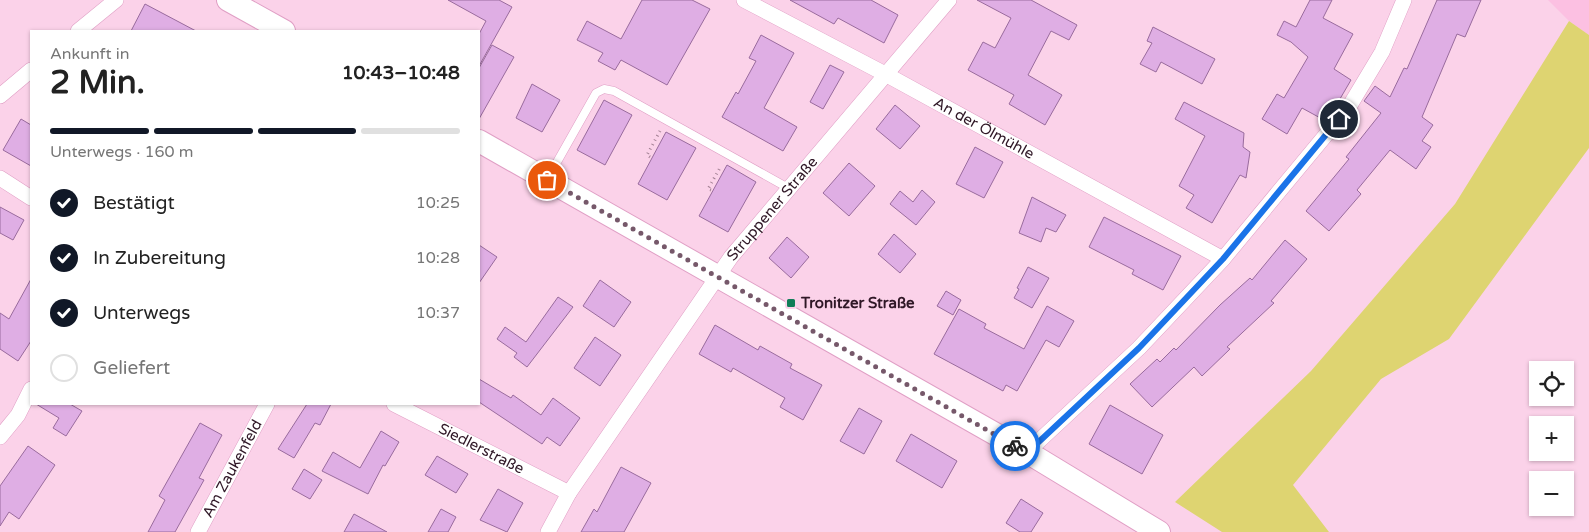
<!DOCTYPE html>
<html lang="de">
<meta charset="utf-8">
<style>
body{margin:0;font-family:"Varela Round",sans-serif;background:#f6f6f6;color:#222;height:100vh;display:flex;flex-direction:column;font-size:19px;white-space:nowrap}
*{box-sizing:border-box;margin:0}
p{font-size:16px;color:#767676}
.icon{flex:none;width:28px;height:28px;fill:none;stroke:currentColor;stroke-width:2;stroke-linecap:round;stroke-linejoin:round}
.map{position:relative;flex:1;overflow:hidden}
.details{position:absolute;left:30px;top:30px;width:450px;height:375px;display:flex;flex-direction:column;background:#fff;border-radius:0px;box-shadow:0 1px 4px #0004}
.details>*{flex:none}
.tools{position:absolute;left:1529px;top:361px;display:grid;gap:10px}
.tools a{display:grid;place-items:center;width:45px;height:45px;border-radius:0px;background:#fff;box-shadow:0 1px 4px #0004;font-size:25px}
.pin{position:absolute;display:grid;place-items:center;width:42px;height:42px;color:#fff;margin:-21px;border:2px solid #fff;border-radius:50%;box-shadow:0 1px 5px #0007}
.courier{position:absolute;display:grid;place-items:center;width:50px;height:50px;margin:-25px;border:4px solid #1a73e8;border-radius:50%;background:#fff;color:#222;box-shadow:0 1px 6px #0007}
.head em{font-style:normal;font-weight:700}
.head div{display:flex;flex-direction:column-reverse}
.head{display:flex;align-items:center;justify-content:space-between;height:85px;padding:0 20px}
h1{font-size:32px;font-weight:700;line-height:38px}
.bar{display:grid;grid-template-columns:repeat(4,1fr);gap:8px 5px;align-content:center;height:60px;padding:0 20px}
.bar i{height:6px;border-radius:4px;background:#e0e0e0}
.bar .current{background:#111827}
.bar p{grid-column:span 4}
ol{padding:0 20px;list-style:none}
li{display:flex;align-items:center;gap:15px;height:55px}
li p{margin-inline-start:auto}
li .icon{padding:5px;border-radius:50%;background:#111827;color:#fff;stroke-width:4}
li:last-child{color:#767676}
li i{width:28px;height:28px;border:2px solid #e0e0e0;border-radius:50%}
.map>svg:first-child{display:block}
.built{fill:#fcc0e2}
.green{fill:#ded471}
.building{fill:#dfaee4;stroke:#996b9d}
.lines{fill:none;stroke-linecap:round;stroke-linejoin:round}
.lane-casing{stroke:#e09fc5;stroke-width:9}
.street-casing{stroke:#e09fc5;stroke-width:16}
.secondary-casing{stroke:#e09fc5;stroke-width:24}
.path{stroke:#a48295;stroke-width:3;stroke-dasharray:1 4;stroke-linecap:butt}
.lane{stroke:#fff;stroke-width:8}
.street{stroke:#fff;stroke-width:15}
.secondary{stroke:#fff;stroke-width:22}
.done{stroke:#76586a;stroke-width:5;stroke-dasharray:0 9}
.route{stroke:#1a73e8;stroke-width:6}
.poi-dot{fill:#107d58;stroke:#fbd2e9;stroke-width:2}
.labels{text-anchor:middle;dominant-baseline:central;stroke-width:4;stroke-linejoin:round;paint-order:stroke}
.street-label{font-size:15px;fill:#2f1726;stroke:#fbd2e9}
.poi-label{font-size:15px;font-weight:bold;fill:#2f1726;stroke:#fbd2e9;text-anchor:start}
</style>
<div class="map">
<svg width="1589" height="532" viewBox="0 0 1589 532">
<rect width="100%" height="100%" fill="#fbd2e9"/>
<path class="built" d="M 1548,0 L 1589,0 L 1589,35 L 1569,21 Z"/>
<path class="green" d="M 1569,21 L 1589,35 L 1589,148 L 1449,339 L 1381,379 L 1293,485 L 1329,532 L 1222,532 L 1175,502 L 1311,371 L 1455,204 Z"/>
<path class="building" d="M 448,0 L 499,0 L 512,7 L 479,66 L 479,34 L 486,21 Z
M 642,0 L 692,0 L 710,9 L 667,85 L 621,60 L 615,70 L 598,61 L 603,53 L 577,40 L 587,21 L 621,39 Z
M 790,0 L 871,0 L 898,15 L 884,43 L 838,18 L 834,24 Z
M 977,0 L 1031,0 L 1077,25 L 1069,40 L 1051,31 L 1028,75 L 1062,95 L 1045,125 L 1009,104 L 1014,95 L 968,70 L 983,42 L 995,48 L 1011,18 Z
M 1310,0 L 1332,0 L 1323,18 L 1353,34 L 1334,69 L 1351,80 L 1337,104 L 1334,103 L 1324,120 L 1302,108 L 1287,134 L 1262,119 L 1277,94 L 1284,98 L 1308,57 L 1291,42 L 1277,35 L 1284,21 L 1296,27 Z
M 1437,0 L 1481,0 L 1465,37 L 1457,34 L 1422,117 L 1433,125 L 1422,141 L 1431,147 L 1416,169 L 1390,150 L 1357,190 L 1361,194 L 1329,231 L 1306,211 L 1349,159 L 1346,157 L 1381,113 L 1364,101 L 1375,86 L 1390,97 L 1404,68 L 1407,69 Z
M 145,4 L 196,31 L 131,31 Z
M 1153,27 L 1215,59 L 1202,84 L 1161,62 L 1156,72 L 1140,64 L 1152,43 L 1147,41 Z
M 761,35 L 794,53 L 764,108 L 797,127 L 783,151 L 722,117 L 736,92 L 738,94 L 756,61 L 749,58 Z
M 492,45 L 514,57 L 479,119 L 479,68 Z
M 830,65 L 844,72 L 823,109 L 810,102 Z
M 532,84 L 560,100 L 542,132 L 516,118 Z
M 604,100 L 632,115 L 605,165 L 577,150 Z
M 1184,102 L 1244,133 L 1243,147 L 1250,152 L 1246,178 L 1240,175 L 1212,223 L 1186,208 L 1194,195 L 1179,186 L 1205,136 L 1175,119 Z
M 895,105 L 920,126 L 900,149 L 876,129 Z
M 21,119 L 31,125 L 31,166 L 3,150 Z
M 666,132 L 696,148 L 667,200 L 638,184 Z
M 975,147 L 1003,162 L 984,198 L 956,184 Z
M 849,163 L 875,186 L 849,216 L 823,193 Z
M 727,165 L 756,182 L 728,232 L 699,216 Z
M 922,190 L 935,202 L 916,225 L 890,204 L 900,191 L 913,202 Z
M 1032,197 L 1066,215 L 1056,232 L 1046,228 L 1041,242 L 1019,233 Z
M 0,207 L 24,220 L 13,240 L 0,233 Z
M 1104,217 L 1181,256 L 1163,290 L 1132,274 L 1134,270 L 1089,247 Z
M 894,234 L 916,254 L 900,273 L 878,254 Z
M 787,237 L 809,257 L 791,278 L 769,258 Z
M 1285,240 L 1307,259 L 1271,301 L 1274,303 L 1227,347 L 1230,349 L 1202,376 L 1194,367 L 1152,407 L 1130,384 L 1157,359 L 1160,362 L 1174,348 L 1176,350 L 1220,305 L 1250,278 L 1252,280 Z
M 479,245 L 497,257 L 479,283 Z
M 1028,267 L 1049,278 L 1032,308 L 1014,298 L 1019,289 L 1017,288 Z
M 31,279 L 31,341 L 18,361 L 0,349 L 0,313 L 9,319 Z
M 600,280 L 631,302 L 614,327 L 583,306 Z
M 946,291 L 961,300 L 953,315 L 937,306 Z
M 558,297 L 573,307 L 527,367 L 514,357 L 517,353 L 497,339 L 505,327 L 526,342 Z
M 1047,306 L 1074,321 L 1059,347 L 1046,340 L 1017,391 L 1006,385 L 1003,391 L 934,354 L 959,309 L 986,324 L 984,328 L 1024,349 Z
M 715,325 L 758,350 L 760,346 L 792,364 L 790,368 L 822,385 L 803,420 L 780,407 L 785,398 L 733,368 L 731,372 L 699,354 Z
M 595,337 L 621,355 L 600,386 L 574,368 Z
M 479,379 L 511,398 L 513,395 L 541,415 L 553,398 L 580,418 L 560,446 L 547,437 L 542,444 L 479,402 Z
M 36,404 L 70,404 L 82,411 L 66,436 L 53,428 L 59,418 Z
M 307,404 L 331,404 L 320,425 L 315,423 L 294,458 L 278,449 Z
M 1110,405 L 1163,435 L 1142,474 L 1089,444 Z
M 859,408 L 882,421 L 864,454 L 840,441 Z
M 200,423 L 222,435 L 199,478 L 204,480 L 175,532 L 148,532 L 165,500 L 159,496 Z
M 381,431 L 399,442 L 385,466 L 383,465 L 368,494 L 322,471 L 333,452 L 360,468 Z
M 911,434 L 957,461 L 942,488 L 896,461 Z
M 28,446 L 55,465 L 19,519 L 9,512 L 0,526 L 0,486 Z
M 437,456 L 468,474 L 456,493 L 425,475 Z
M 621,467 L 651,483 L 624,532 L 581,532 L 594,509 L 597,512 Z
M 304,469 L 322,480 L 310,499 L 292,489 Z
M 498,489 L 523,503 L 507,532 L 480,520 Z
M 1021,499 L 1043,513 L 1031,532 L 1020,532 L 1006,523 Z
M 441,509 L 456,517 L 448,532 L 428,532 Z
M 354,514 L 387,532 L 344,532 Z"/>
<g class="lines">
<defs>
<path id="lane" d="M 548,178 L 596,93 L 604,89 L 614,91 L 790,189"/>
<g id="street">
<path id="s1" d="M 744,0 L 887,75 L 1223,259"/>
<path d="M 78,31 L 116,0"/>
<path d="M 0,96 L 31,70"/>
<path d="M 0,178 L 31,198"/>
<path id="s2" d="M 394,404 L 569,493"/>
<path d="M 0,437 L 18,415 L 31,389"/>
<path d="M 1027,452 L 1139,348 L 1223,259 L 1349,107 L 1382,52 L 1404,0"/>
<path id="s3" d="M 198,532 L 267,404"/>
<path id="s4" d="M 548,532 L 569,493 L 731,257 L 949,0"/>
</g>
<path id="secondary" d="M 228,0 L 284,31
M 479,141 L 1027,452 L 1159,532"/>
</defs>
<use href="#lane" class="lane-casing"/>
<use href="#street" class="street-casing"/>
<use href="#secondary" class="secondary-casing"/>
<path class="path" d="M 650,157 L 647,155 L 660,131
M 711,190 L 708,189 L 721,166"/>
<use href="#lane" class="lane"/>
<use href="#street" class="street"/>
<use href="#secondary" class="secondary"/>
</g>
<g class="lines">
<path class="done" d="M 547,180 L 1015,446"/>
<path class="route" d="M 1015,446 L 1028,452 L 1139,348 L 1223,259 L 1339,119"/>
</g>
<rect class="poi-dot" x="786" y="298" width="10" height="10" rx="2.5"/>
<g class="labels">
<g class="street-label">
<text stroke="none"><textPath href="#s1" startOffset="272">An der Ölmühle</textPath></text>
<text stroke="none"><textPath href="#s4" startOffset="394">Struppener Straße</textPath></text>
<text stroke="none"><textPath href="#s2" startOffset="98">Siedlerstraße</textPath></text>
<text stroke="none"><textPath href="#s3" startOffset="72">Am Zaukenfeld</textPath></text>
</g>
<g class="poi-label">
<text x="801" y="303">Tronitzer Straße</text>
</g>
</g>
</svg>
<div class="tools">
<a><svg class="icon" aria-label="locate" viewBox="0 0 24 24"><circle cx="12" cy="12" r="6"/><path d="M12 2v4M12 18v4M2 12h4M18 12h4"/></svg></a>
<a>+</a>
<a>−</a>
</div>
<div class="pin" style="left:547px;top:180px;background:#ea580c"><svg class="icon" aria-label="bag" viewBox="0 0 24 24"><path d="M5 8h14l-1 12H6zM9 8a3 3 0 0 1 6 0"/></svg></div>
<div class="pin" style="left:1339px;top:119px;background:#1f2937"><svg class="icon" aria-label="home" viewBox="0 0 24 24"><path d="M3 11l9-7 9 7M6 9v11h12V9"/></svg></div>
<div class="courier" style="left:1015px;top:446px"><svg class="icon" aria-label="bike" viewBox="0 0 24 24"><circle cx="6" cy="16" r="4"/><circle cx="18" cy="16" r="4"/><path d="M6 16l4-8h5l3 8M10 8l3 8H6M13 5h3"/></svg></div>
<section class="details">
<div class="head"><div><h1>2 Min.</h1><p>Ankunft in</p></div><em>10:43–10:48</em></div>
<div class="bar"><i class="current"></i><i class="current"></i><i class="current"></i><i></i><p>Unterwegs · 160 m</p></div>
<ol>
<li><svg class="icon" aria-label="check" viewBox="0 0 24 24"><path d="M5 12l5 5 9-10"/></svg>Bestätigt<p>10:25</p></li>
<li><svg class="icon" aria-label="check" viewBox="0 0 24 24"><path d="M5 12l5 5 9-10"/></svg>In Zubereitung<p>10:28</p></li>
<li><svg class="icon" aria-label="check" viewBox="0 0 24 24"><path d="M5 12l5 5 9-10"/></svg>Unterwegs<p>10:37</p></li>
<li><i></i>Geliefert</li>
</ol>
</section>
</div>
